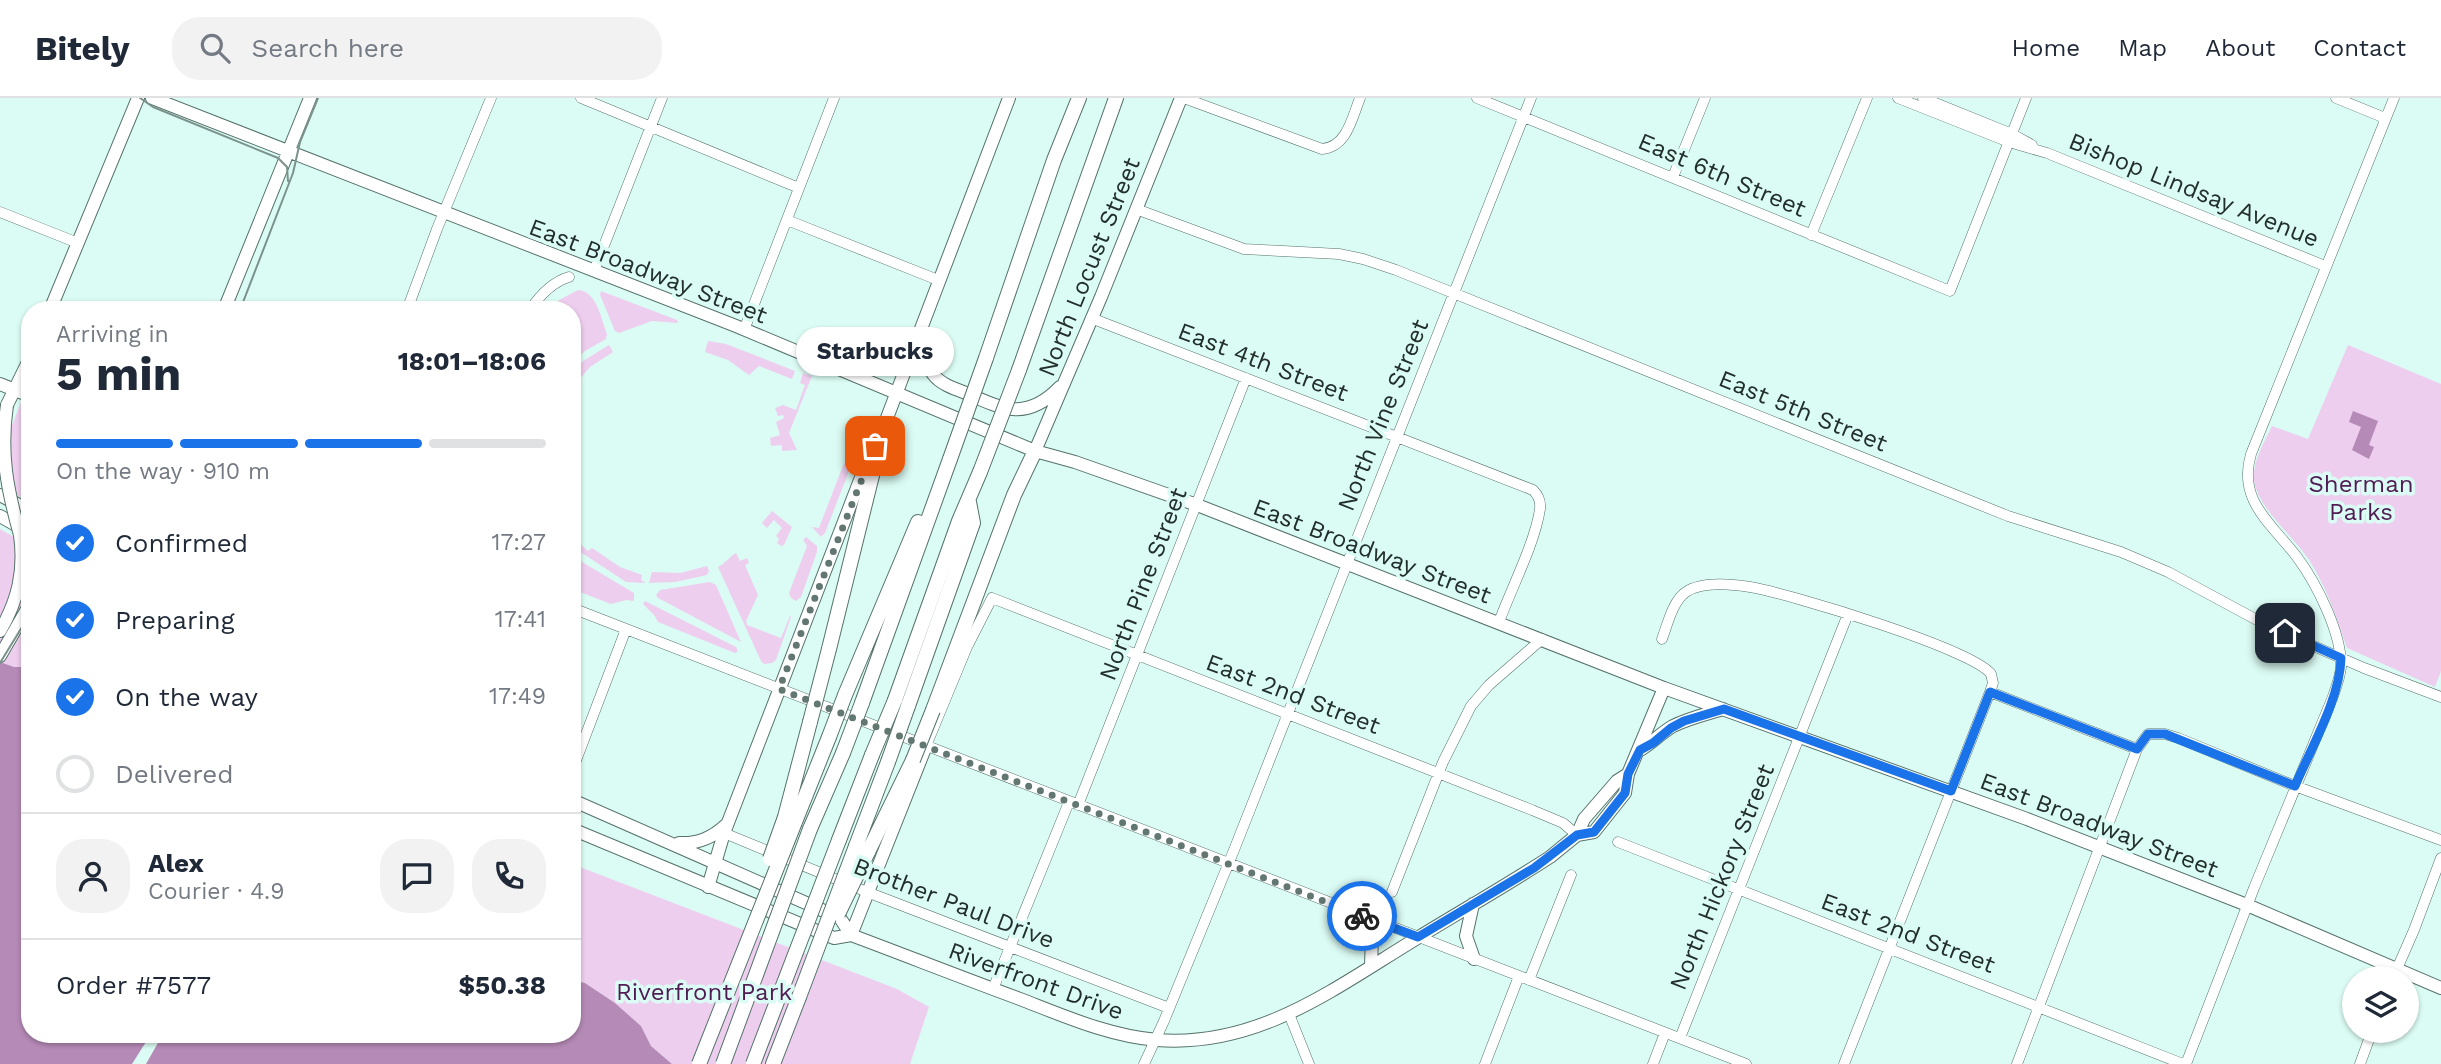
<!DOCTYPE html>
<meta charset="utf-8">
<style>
body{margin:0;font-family:"Work Sans",sans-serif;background:#f2f2f3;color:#1f2937;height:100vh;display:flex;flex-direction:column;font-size:26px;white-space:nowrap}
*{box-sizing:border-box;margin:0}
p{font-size:23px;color:#747a83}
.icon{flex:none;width:38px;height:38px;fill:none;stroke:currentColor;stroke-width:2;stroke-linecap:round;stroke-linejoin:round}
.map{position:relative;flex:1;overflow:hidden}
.sheet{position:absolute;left:21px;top:203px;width:560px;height:742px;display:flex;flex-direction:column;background:#fff;border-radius:28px;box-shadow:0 2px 5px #0004}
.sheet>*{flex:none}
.controls{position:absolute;left:2342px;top:868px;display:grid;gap:14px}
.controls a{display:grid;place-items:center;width:77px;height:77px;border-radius:50%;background:#fff;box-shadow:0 2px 5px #0004;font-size:35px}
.pin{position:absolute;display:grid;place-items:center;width:60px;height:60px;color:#fff;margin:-30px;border-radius:14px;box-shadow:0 4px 10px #0006}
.courier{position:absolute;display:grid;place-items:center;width:70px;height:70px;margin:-35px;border:5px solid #1a73e8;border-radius:50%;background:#fff;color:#222;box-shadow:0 2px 9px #0007}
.bubble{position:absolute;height:49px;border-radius:24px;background:#fff;box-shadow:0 2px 5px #0004;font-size:23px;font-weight:700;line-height:49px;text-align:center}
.head em{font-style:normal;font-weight:700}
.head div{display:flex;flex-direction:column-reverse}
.head{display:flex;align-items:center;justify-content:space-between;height:119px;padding:0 35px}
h1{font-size:46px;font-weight:700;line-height:52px}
.bar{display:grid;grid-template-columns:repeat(4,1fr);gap:10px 7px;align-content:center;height:84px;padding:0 35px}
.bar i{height:9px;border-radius:5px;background:#e0e1e3}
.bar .on{background:#1a73e8}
.bar p{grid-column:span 4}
.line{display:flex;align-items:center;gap:18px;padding:0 35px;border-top:2px solid #e0e1e3}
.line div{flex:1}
.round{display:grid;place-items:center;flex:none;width:74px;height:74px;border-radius:28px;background:#f2f2f3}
ol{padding:0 35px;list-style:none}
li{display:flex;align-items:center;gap:21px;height:77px}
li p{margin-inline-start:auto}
li .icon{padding:7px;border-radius:50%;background:#1a73e8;color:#fff;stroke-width:4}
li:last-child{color:#747a83}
li i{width:38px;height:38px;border:4px solid #e0e1e3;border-radius:50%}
header{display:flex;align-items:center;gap:42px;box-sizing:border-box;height:98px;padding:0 35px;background:#fff;border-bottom:2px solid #e0e1e3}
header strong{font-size:33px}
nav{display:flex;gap:38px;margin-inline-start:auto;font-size:24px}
.search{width:490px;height:63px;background:#f2f2f3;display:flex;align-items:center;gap:18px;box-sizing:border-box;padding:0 24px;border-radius:28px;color:#747a83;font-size:26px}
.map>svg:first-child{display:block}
.green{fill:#eeceee}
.water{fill:#b58ab6}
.pier{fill:#dbfcf4}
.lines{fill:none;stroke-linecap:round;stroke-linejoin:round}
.minor-casing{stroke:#55726b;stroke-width:11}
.major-casing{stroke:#55726b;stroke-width:14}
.highway-casing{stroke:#55726b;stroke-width:16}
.minor{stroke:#fff;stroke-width:10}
.major{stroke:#fff;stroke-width:12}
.highway{stroke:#fff;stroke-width:14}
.tram{stroke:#7c928d;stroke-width:2}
.major-bridge-casing{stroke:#55726b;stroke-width:14;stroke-linecap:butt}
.highway-bridge-casing{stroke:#55726b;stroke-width:16;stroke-linecap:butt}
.major-bridge{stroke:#fff;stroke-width:12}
.highway-bridge{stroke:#fff;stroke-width:14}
.done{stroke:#637772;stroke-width:7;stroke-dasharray:0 12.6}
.route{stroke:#1a73e8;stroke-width:9}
.labels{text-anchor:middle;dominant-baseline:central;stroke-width:7;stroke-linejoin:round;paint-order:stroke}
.street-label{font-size:24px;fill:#232f2c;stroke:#dbfcf4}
.park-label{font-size:24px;fill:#511c53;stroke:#dbfcf4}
</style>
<header>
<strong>Bitely</strong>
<div class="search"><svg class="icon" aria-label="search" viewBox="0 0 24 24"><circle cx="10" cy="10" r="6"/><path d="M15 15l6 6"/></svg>Search here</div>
<nav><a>Home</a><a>Map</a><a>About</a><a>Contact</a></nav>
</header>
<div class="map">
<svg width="2441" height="966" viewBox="0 0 2441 966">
<rect width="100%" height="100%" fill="#dbfcf4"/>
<path class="green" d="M 578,192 C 597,193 601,221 607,236 L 606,241 L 585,253 L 572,264 L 572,212 L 554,212 L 559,202 Z
M 601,193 L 677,222 L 678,225 L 652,223 L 619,235 L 615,233 L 600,197 Z
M 708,243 L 726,246 L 795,273 L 792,281 L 759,268 L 749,277 L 728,262 L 705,254 Z
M 609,247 L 613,254 L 590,269 L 572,290 L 572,274 L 583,263 Z
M 2348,247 L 2441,286 L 2441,573 L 2435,589 L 2347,550 C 2337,521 2326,488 2309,462 C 2294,439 2258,410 2254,383 C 2252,364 2264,345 2272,328 L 2308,341 Z
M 803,275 L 812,278 L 789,335 L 797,352 L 782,353 L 782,347 L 771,348 L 770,340 L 780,337 L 776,324 L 784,320 L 783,317 L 778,318 L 775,310 L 783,307 L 796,312 L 805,287 L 800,285 Z
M 21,304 L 30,308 L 30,404 L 14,396 L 8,338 Z
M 844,365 L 851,368 L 825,435 L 821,439 L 812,429 L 819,430 Z
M 772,413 L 792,429 L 784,447 L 781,448 L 777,445 L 779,441 L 776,438 L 782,430 L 774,422 L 767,430 L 762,425 Z
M 0,431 L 30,448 L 30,569 L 14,569 L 0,564 Z
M 572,438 L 588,453 L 592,450 L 620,469 L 642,477 L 641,482 L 646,485 L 626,484 L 585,457 L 572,450 Z
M 806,439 L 817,448 L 817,454 L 801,499 L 796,503 L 791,500 L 789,495 L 807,448 L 803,442 Z
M 736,455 L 740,463 L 747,460 L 749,465 L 745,467 L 758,497 L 746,523 L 747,527 L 781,540 L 790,518 L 791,519 L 776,562 L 772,565 L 764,566 L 761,563 L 718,469 C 726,465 729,459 736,455 Z
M 572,458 L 634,495 L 634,503 L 626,502 L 611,506 L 572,491 Z
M 707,468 L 709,473 L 707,477 L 675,484 L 649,485 L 652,474 L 680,475 Z
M 710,484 L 716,487 L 741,544 L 658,500 L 656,497 L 660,492 Z
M 645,503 L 736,549 L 738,553 L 735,555 L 658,524 L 654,517 L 643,506 Z
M 572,766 L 897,891 L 929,909 L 910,966 L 672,966 L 651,948 L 641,928 L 615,905 L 585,885 L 572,882 Z"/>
<path class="water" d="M 2353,313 L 2378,323 L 2369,347 L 2374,349 L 2369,361 L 2352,352 L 2361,329 L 2349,324 Z
M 0,564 L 14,569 L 30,569 L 30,936 L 572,936 L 572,882 L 585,885 L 615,905 L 641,928 L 651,948 L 672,966 L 0,966 Z"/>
<path class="pier" d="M 151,936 L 163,936 L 146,966 L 132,966 Z"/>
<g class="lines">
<defs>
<path id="minor" d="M 581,0 L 799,90
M 1184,0 L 1322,51 C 1347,49 1352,20 1360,0
M 1477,0 L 1950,193 L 2026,0
M 1898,0 L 2009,44 L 2047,55 L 2325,168
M 1923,0 L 2012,36 L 2032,47
M 2336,0 L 2385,20
M 1673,79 L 1705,0
M 1136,111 L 1244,151 L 1339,156 L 1363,161 L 1396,172 L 2008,418 L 2121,454 L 2168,474 L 2270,529 L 2364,570 L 2441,599
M 0,114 L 78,145
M 787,122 L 938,182
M 1811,137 L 1867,0
M 594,173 L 662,0
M 407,212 L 437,131 L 491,0
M 530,212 C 540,197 552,184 569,179
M 1091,220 L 1533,392 C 1538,397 1541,403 1540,411 C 1535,445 1511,491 1499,524
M 744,232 L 834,0
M 572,510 L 1746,966
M 1662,541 C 1667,528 1673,502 1686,494 C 1702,483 1731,486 1750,489 C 1787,495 1973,551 1991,576 L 1993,585 L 1990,594 L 1844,966
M 1990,594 L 2137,651
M 926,648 L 967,549 L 992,500 L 1532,712 L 1563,725 L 1577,737
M 572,673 L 626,531
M 1078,707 L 1246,280
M 724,735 L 867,794 L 1169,910
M 1618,744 L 2183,966
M 1392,794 L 1443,664 L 1471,608 L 1489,587 L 1542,541
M 2393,880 L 2414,832 L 2441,760
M 1529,882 L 1571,777
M 993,891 L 1069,704
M 1289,916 L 1309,966
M 1680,940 L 1848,516
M 1144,966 L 1164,923 L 1234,752 L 1531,0
M 1485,966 L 1519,878
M 1653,966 L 1665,935
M 2017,966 L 2137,651 L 2148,636 L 2165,636 L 2178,640 L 2295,688 L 2441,742
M 2186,966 L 2254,790 L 2332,601 C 2336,590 2340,580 2341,569 C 2342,536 2317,486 2297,459 C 2272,426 2237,403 2251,356 L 2394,0
M 2360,966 L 2372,933"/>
<path id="major" d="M 152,0 L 736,228 L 1035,353 L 1075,364 L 1197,407 L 1664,590 L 2027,721 L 2247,807 L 2441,890
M 50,212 L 138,0
M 224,212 L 310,0
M 919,235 C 922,249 924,264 933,276 C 940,286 955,291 966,295 C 1004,312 1027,323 1060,289
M 0,286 L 30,298
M 7,307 L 30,260
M 882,333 L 1009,0
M 1035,353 L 1101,199 L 1181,0
M 0,397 L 30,413
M 0,418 L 30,435
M 0,533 C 18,502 25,473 20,437
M 0,558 L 30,506
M 1640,652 C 1652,645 1661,635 1673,628 C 1689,620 1707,616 1723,611
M 572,702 L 840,820 L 851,837
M 572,731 L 834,840 L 851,837 C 907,858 963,880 1020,901 C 1064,918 1109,938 1157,942 C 1259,950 1336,889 1419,839 C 1463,812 1507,787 1550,759 L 1577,737 L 1584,721 L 1617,683 L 1628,676
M 1577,737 L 1594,734 L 1625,695 L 1628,676 L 1664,590
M 679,745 C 698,746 712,740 726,727
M 708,789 L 724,735 L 860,382 L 874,350
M 1473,806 L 1466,838 L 1474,861
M 1362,818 L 1372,837 L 1371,868
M 851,837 L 926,648"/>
<path id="highway" d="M 986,260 L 1054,62 L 1079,0
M 1019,272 L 1116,0
M 829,551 L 885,325
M 845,597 L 918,424
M 895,602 L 959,423 L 980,374
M 862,605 L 950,361
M 908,608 L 973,425 L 969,404
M 933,612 L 1014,397 L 1035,353
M 785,719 L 810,624
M 795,724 L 829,639
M 810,731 L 843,655
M 839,742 L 872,657
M 856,748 L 888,664
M 868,754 L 913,662
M 773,966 L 799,899"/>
</defs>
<use href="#minor" class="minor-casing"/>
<use href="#major" class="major-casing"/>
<use href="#highway" class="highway-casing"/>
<use href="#minor" class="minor"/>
<use href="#major" class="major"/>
<use href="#highway" class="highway"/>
<path class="tram" d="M 140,0 L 153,9 L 278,60 L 287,69 L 288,83
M 240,212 L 293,75 L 300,44 L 318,0
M 0,565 L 30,516"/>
<defs>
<path id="major-bridge" d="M 7,307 C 0,355 7,391 20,437"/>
<path id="highway-bridge" d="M 950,361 L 986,260
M 980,374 L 1019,272
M 810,624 L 829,551
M 829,639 L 845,597
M 843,655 L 862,605
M 872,657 L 895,602
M 913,662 L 933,612
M 888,664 L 908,608
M 770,761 L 785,719
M 838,816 L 868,754
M 799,899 L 856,748
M 699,966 L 795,724
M 723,966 L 810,731
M 753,966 L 839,742"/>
</defs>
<use href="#major-bridge" class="major-bridge-casing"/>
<use href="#highway-bridge" class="highway-bridge-casing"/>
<use href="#major-bridge" class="major-bridge"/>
<use href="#highway-bridge" class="highway-bridge"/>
</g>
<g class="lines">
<path class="done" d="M 875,348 L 779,591 L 1362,818"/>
<path class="route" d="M 1362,818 L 1418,839 L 1534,770 L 1577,737 L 1594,734 L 1625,695 L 1628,676 L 1640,652 L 1653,645 L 1671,630 L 1684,623 L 1724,611 L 1951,693 L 1990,594 L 2137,651 L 2148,636 L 2165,636 L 2295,688 C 2311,650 2340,601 2341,560 L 2285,535"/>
</g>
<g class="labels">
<g class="street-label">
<text transform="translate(1722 77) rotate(23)">East 6th Street</text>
<text transform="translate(2194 92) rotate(22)">Bishop Lindsay Avenue</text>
<text transform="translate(1089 169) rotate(-68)">North Locust Street</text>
<text transform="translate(648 173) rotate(21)">East Broadway Street</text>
<text transform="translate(1263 264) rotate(21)">East 4th Street</text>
<text transform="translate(1803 313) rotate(22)">East 5th Street</text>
<text transform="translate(1383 317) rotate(-68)">North Vine Street</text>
<text transform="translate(1372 453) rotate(21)">East Broadway Street</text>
<text transform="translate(1143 486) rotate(-69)">North Pine Street</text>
<text transform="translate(1293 596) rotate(21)">East 2nd Street</text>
<text transform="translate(2099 727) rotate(21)">East Broadway Street</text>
<text transform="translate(1722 779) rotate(-68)">North Hickory Street</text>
<text transform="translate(954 805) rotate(21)">Brother Paul Drive</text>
<text transform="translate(1908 835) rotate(21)">East 2nd Street</text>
<text transform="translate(1036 883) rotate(20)">Riverfront Drive</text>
</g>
<g class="park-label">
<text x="2361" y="386">Sherman<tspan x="2361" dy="28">Parks</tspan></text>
<text x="704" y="894">Riverfront Park</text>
</g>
</g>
</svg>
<div class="controls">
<a><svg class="icon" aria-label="layers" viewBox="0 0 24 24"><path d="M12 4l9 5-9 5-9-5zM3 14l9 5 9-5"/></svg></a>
</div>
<div class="pin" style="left:875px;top:348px;background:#ea580c"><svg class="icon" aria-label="bag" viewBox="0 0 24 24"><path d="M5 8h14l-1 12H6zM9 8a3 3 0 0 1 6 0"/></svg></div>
<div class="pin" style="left:2285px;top:535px;background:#1f2937"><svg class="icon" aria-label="home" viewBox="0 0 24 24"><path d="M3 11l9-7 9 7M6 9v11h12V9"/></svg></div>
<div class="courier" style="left:1362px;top:818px"><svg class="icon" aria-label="bike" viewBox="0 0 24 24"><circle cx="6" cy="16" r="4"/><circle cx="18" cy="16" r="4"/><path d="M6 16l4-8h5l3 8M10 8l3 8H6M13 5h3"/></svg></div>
<div class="bubble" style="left:796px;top:229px;width:158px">Starbucks</div>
<section class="sheet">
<div class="head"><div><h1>5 min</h1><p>Arriving in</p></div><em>18:01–18:06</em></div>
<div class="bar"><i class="on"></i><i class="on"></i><i class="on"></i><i></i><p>On the way · 910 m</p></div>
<ol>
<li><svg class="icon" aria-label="check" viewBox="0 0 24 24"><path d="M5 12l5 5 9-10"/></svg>Confirmed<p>17:27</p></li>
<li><svg class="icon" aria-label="check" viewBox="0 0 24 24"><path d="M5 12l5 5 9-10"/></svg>Preparing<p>17:41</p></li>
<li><svg class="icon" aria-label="check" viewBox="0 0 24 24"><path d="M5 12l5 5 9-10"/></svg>On the way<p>17:49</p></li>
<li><i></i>Delivered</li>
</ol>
<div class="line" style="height:126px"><a class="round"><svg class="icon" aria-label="person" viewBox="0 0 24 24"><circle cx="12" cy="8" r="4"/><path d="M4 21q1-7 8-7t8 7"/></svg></a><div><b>Alex</b><p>Courier · 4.9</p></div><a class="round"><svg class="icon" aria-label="chat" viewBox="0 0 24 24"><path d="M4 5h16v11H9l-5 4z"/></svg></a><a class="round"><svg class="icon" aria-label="phone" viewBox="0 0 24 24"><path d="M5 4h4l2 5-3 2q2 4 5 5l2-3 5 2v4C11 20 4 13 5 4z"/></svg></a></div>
<div class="line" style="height:91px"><div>Order #7577</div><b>$50.38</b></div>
</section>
</div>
